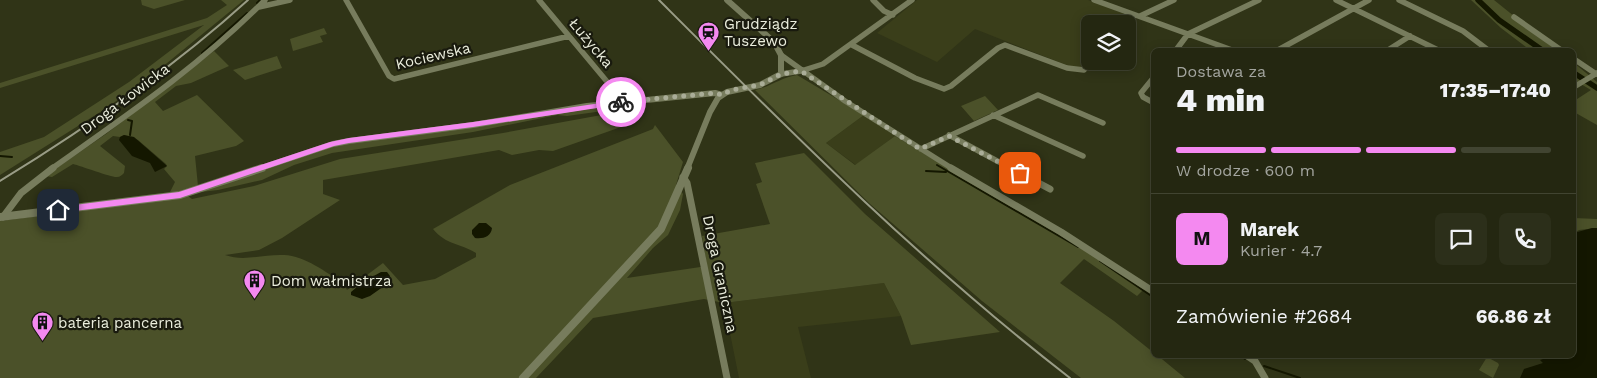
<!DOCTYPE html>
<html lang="pl">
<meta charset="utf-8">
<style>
body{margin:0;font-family:"Work Sans",sans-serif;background:#2c2f1a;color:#f1f3f6;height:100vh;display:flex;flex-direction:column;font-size:19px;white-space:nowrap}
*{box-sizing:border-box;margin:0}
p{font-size:16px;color:#a3a59f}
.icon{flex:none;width:28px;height:28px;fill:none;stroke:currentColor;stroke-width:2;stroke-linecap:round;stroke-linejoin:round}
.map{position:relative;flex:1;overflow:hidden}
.drawer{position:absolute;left:1151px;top:48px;width:425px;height:310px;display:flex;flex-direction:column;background:#242711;border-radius:8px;box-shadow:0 2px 12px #0003,0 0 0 1px #414431}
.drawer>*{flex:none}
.fabs{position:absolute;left:1081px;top:15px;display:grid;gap:10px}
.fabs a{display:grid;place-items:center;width:55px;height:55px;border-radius:8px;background:#242711;box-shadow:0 2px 12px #0003,0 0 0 1px #414431;font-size:25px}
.pin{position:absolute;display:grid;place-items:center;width:42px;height:42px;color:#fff;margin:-21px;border-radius:10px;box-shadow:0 2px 8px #0006}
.courier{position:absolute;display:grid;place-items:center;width:50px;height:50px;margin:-25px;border:4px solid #f489f0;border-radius:50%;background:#fff;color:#222;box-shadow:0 1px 6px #0007}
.overview em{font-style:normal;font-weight:800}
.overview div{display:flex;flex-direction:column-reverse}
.overview{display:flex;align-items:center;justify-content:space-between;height:85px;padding:0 25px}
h1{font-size:32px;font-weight:800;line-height:38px}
.bar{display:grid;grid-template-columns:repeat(4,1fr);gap:8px 5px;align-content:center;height:60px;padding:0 25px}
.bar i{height:6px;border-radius:4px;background:#414431}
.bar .selected{background:#f489f0}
.bar p{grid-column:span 4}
.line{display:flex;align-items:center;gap:12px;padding:0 25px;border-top:1px solid #414431}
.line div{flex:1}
.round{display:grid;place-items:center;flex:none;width:52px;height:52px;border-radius:8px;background:#2c2f1a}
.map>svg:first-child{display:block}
.built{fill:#3a3e1a}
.green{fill:#4b5129}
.water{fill:#141700}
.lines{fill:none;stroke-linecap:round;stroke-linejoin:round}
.stream{stroke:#141700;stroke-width:2}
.canal{stroke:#141700;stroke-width:5.5}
.minor-far1{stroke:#777c5d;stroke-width:5.5}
.minor{stroke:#777c5d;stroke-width:7}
.tertiary-far1{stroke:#777c5d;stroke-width:6}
.tertiary{stroke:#777c5d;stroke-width:8}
.rail{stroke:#999c86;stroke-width:2}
.route{fill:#f489f0}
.done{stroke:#aaad98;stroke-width:5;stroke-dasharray:0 9}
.labels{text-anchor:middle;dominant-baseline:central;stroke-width:4.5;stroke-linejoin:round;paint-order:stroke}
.poi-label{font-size:15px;fill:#ebeedd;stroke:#191a0e;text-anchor:start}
.street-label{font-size:15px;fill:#ebeedd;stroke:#191a0e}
</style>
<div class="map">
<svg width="1597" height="378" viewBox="0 0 1597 378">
<rect width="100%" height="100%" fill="#303417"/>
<path class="built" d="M 917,0 L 1088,0 L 1130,16 L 1123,24 L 1090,24 L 1090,61 L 1083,69 L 1074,68 L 975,29 L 937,62 L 877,33 Z
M 864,115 L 895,136 L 856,165 L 826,143 Z
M 884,283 L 901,316 L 798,327 L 811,378 L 739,378 L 724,303 Z"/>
<path class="green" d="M 141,0 L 185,0 L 154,9 L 142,5 Z
M 221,0 L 244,0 L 150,77 L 105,109 L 0,175 L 0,152 L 44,137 L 129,82 L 204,25 L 0,88 L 0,83 L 207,18 L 227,5 Z
M 1471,0 L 1494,0 L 1556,50 L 1530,50 L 1501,28 Z
M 324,28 L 327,34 L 320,36 L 323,42 L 293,51 L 290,39 Z
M 214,51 L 229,66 L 191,83 L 176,86 L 155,102 L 163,111 L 197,95 L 244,141 L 236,146 L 195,156 L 198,186 L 182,192 L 170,192 L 175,182 L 164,169 L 167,166 L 166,164 L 138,140 L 124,135 L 120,137 L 113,136 L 100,146 L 125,166 L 124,173 C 122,175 120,177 117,177 C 113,178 81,166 73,164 L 52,177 L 45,176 L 106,134 Z
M 277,56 L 282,68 L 245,80 L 233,70 Z
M 1574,63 L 1597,82 L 1597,125 L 1574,112 L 1574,101 L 1591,90 L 1574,80 Z
M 797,75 L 864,115 L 826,143 L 855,165 L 895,136 L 1064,237 L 1144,289 L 1137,296 L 1084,259 L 1060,283 L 1114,321 L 1154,353 L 1154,355 L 1157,355 L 1185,378 L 1081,378 L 982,301 L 869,203 L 755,90 C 770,87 782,77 797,75 Z
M 985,96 L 998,110 L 974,121 L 961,106 Z
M 630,103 L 632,107 L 567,116 L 557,115 L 473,132 L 332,153 L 294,165 L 262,180 L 218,190 L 192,193 L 333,146 L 588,108 Z
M 629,110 L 638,121 L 553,151 L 539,150 L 512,155 L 499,150 L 323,180 L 323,194 L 340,200 L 282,238 L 259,250 L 225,255 C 244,262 264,254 284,255 C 305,256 326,272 344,284 L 347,290 L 383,263 L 403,285 L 435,279 L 476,257 L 476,253 C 460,243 446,245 433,229 L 510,185 L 653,129 L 655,125 L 683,162 L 676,185 L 683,194 L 680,210 L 668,235 L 653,248 L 627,278 L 707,266 L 702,236 L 770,224 L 756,184 L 762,182 L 755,163 L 804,153 L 865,214 L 1000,332 L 911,345 L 901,316 L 884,283 L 724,303 L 704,299 L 593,318 L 536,378 L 0,378 L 0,221 L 188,196 L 192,199 L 254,186 L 340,159 L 503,133 Z
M 1574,218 L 1597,219 L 1597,228 L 1579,230 L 1574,233 Z
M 1487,357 L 1498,363 L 1499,365 L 1493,378 L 1479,370 Z"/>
<path class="water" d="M 124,135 L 134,137 L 167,166 L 155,172 L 150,163 L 132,156 L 119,140 L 120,137 Z
M 479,223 L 486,223 L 492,228 C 491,237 483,239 475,238 L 472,234 L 472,230 Z
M 1592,228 L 1597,228 L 1597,378 L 1520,378 L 1524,369 L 1543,363 L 1540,360 L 1546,358 L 1548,355 L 1574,355 L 1574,233 Z
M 381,272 L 387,272 L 390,276 L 387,284 L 370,296 L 362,299 L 351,295 L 351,292 L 363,282 Z"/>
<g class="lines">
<path class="stream" d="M 257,3 L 260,0
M 202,53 L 247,13
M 128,120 L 132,121 L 130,135
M 0,156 L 12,157
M 937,165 L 1078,247
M 926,171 L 946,172
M 1100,261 L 1150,295
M 1239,355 L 1245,359
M 1264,366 L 1300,378"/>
<path class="canal" d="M 1478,0 L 1499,20 L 1542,50
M 1574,73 L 1597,88"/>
<path class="minor-far1" d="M 346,0 L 389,76 L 394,79 L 569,36
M 539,0 L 624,102
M 873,0 L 884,11 L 893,15
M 1094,0 L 1232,50
M 1336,0 L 1438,50
M 1399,0 L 1463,31 L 1488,50
M 259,7 L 290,0
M 1140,16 L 1174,0
M 1514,17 L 1561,50
M 1126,24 L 1134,15
M 852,45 L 915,78 L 944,89 L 951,86 L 998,48 L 1005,45 L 1067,68 L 1084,70 L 1092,61
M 1176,50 L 1188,34 L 1259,0
M 1278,50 L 1369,0
M 1388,50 L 1410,36
M 781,55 L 845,101 L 953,169
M 1574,59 L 1596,74
M 781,74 L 801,71 L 823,64 L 912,0
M 1154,77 L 1141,93 L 1143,97 L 1154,103
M 1574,87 L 1597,73
M 993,115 L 1083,156
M 949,135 L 1012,169
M 921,149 L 1038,95 L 1103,123
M 51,169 C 126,116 201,65 265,0"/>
<path class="minor" d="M 951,168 L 1061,232 L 1154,292
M 1010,168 L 1050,189
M 683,177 L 687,183 L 727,378
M 3,217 L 21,193 L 53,168
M 1246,355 L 1255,361 L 1265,378"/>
<path class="tertiary-far1" d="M 258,169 L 333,144 L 349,141 L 473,125 L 587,106 L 715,93 L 722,95
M 687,169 L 710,112 L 718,98 L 727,92 L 760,85 L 781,74 L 781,55 L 774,42 L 727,0"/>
<path class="tertiary" d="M 0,217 L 180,195 L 262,168
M 523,378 L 661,229 L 688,168"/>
<path class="rail" d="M 659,0 C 792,133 920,262 1070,378
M 0,181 C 88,127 172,69 248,0"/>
</g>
<path class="route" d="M 621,100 L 623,101 L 623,104 L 473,127 L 349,143 L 334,146 L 180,198 L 58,213 L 54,210 L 58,207 L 179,192 L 330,142 L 349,138 L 473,122 Z"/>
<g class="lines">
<path class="done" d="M 621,102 L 715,93 L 722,95 L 731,90 L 760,85 L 781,74 L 801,71 L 920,149 L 949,136 L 1020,173"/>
</g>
<defs>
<symbol id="station-pin" viewBox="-11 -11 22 30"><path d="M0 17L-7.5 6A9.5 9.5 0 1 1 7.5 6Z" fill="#f489f0" stroke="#191a0e"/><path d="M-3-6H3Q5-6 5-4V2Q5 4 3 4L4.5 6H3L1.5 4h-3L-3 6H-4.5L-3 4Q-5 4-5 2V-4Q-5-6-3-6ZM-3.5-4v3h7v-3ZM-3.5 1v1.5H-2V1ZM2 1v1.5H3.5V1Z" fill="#111"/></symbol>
<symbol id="building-pin" viewBox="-11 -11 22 30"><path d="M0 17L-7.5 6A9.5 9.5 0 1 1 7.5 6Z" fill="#f489f0" stroke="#191a0e"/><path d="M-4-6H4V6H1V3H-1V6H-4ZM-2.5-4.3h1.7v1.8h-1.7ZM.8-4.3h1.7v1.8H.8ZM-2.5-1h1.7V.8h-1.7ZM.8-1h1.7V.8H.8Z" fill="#111"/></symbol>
</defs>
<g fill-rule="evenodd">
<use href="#station-pin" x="696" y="20" width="25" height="34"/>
<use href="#building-pin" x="242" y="268" width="25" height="34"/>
<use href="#building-pin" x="30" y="310" width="25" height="34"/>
</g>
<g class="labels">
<g class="poi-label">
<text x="724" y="24">Grudziądz<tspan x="724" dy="17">Tuszewo</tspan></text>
<text x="271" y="281">Dom wałmistrza</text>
<text x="58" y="323">bateria pancerna</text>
</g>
<g class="street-label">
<text transform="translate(591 43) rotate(50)">Łużycka</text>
<text transform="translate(433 56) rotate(-13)">Kociewska</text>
<text transform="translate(125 99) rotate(-37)">Droga Łowicka</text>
<text transform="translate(720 274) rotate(78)">Droga Graniczna</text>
</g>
</g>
</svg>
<div class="fabs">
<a><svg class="icon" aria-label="layers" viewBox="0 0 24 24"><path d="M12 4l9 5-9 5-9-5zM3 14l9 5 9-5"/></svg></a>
</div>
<div class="pin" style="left:1020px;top:173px;background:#ea580c"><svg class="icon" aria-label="bag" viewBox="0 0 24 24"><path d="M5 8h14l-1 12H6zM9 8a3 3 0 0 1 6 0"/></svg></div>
<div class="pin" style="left:58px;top:210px;background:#1f2937"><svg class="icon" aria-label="home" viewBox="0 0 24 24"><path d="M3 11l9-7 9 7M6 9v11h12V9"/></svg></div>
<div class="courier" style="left:621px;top:102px"><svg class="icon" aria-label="bike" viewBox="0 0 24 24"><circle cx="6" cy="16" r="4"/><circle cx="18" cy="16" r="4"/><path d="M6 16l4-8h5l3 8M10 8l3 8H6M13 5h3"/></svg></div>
<section class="drawer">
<div class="overview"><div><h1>4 min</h1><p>Dostawa za</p></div><em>17:35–17:40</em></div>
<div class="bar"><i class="selected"></i><i class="selected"></i><i class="selected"></i><i></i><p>W drodze · 600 m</p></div>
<div class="line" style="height:90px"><b class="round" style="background:#f489f0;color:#111">M</b><div><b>Marek</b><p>Kurier · 4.7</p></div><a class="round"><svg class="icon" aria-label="chat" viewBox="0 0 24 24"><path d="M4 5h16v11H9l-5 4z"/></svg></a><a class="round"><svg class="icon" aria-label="phone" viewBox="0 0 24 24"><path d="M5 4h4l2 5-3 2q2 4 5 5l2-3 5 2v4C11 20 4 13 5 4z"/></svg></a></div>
<div class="line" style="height:65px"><div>Zamówienie #2684</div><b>66.86 zł</b></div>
</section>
</div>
